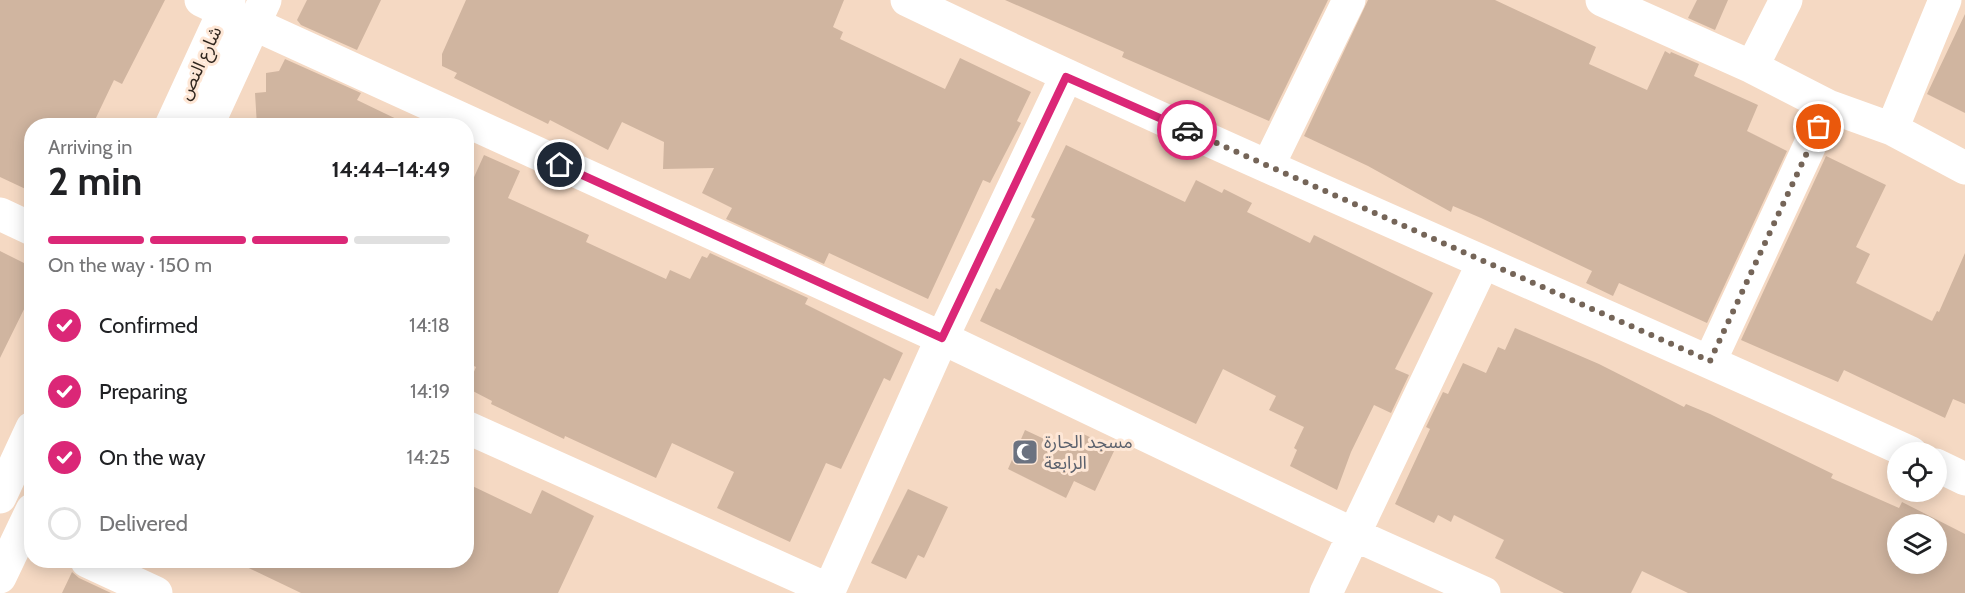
<!DOCTYPE html>
<meta charset="utf-8">
<style>
body{margin:0;font-family:Cabin,"Noto Sans Arabic",sans-serif;background:#f6f6f6;color:#202124;height:100vh;display:flex;flex-direction:column;font-size:22px;white-space:nowrap}
*{box-sizing:border-box;margin:0}
p{font-size:20px;color:#757577}
.icon{flex:none;width:33px;height:33px;fill:none;stroke:currentColor;stroke-width:2;stroke-linecap:round;stroke-linejoin:round}
.map{position:relative;flex:1;overflow:hidden}
.details{position:absolute;left:24px;top:118px;width:450px;height:450px;display:flex;flex-direction:column;background:#fff;border-radius:24px;box-shadow:0 3px 15px #0003}
.details>*{flex:none}
.buttons{position:absolute;left:1887px;top:442px;display:grid;gap:12px}
.buttons a{display:grid;place-items:center;width:60px;height:60px;border-radius:50%;background:#fff;box-shadow:0 3px 15px #0003;font-size:30px}
.pin{position:absolute;display:grid;place-items:center;width:51px;height:51px;color:#fff;margin:-26px;border:3px solid #fff;border-radius:50%;box-shadow:0 2px 6px #0007}
.courier{position:absolute;display:grid;place-items:center;width:60px;height:60px;margin:-30px;border:4px solid #db2777;border-radius:50%;background:#fff;color:#222;box-shadow:0 2px 8px #0007}
.head em{font-style:normal;font-weight:700}
.head div{display:flex;flex-direction:column-reverse}
.head{display:flex;align-items:center;justify-content:space-between;height:102px;padding:0 24px}
h1{font-size:39px;font-weight:700;line-height:45px}
.bar{display:grid;grid-template-columns:repeat(4,1fr);gap:9px 6px;align-content:center;height:72px;padding:0 24px}
.bar i{height:8px;border-radius:4px;background:#e0e0e0}
.bar .current{background:#db2777}
.bar p{grid-column:span 4}
ol{padding:0 24px;list-style:none}
li{display:flex;align-items:center;gap:18px;height:66px}
li p{margin-inline-start:auto}
li .icon{padding:6px;border-radius:50%;background:#db2777;color:#fff;stroke-width:4}
li:last-child{color:#757577}
li i{width:33px;height:33px;border:3px solid #e0e0e0;border-radius:50%}
.map>svg:first-child{display:block}
.building{fill:#d0b5a0;fill-rule:evenodd}
.lines{fill:none;stroke-linecap:round;stroke-linejoin:round}
.minor{stroke:#fff;stroke-width:33}
.secondary{stroke:#fff;stroke-width:33}
.done{stroke:#756558;stroke-width:6;stroke-dasharray:0 10.8}
.route{stroke:#db2777;stroke-width:8}
.labels{text-anchor:middle;dominant-baseline:central;stroke-width:6;stroke-linejoin:round;paint-order:stroke}
.street-label{font-size:18px;fill:#30261e;stroke:#fee7d6}
.worship-label{font-size:18px;fill:#5b616d;stroke:#fee7d6;text-anchor:start}
</style>
<div class="map">
<svg width="1965" height="593" viewBox="0 0 1965 593">
<rect width="100%" height="100%" fill="#f5d9c3"/>
<path class="building" d="M 0,0 L 165,0 L 122,84 L 114,80 L 92,126 L 32,126 L 32,192 L 0,177 Z
M 307,0 L 381,0 L 357,50 L 301,25 L 297,20 Z
M 466,0 L 844,0 L 833,27 L 843,32 L 840,39 L 945,89 L 960,58 L 1031,92 L 1017,121 L 1021,123 L 990,183 L 983,180 L 928,299 L 829,253 L 824,264 L 726,219 L 732,208 L 702,193 L 714,168 L 663,169 L 664,142 L 622,122 L 608,150 L 550,120 L 548,124 L 542,121 L 454,78 L 457,73 L 442,66 L 442,54 Z
M 1005,0 L 1328,0 L 1269,121 L 1122,57 L 1124,52 Z
M 1368,0 L 1495,0 L 1596,47 L 1589,64 L 1647,90 L 1665,51 L 1670,54 L 1671,52 L 1699,64 L 1694,76 L 1758,105 L 1747,131 L 1787,151 L 1707,323 L 1619,283 L 1613,296 L 1586,283 L 1592,271 L 1481,218 L 1453,206 L 1451,212 L 1368,166 L 1304,136 Z
M 1697,0 L 1728,0 L 1715,30 L 1688,18 Z
M 1965,14 L 1965,113 L 1927,94 Z
M 285,59 L 361,93 L 357,100 L 411,126 L 257,126 L 255,93 L 266,92 L 266,73 L 279,71 Z
M 1066,145 L 1185,202 L 1196,180 L 1222,193 L 1224,189 L 1252,203 L 1247,212 L 1310,243 L 1314,235 L 1433,293 L 1395,369 L 1409,375 L 1391,413 L 1374,405 L 1351,452 L 1337,490 L 1290,466 L 1297,450 L 1294,448 L 1304,427 L 1269,410 L 1276,396 L 1223,369 L 1196,424 L 980,321 L 996,288 L 1000,290 L 1035,219 L 1031,217 Z
M 484,155 L 520,171 L 508,198 L 589,235 L 586,242 L 666,279 L 670,270 L 690,279 L 702,256 L 707,258 L 710,253 L 808,298 L 805,304 L 903,353 L 890,381 L 884,378 L 841,469 L 826,463 L 790,542 L 717,508 L 734,472 L 672,443 L 656,478 L 565,436 L 564,439 L 491,404 L 492,401 L 467,388 L 476,367 L 466,362 L 466,195 Z
M 1826,156 L 1886,185 L 1856,247 L 1870,254 L 1856,283 L 1932,321 L 1937,311 L 1939,312 L 1965,253 L 1965,404 L 1953,399 L 1945,418 L 1844,370 L 1838,382 L 1741,340 Z
M 0,251 L 32,267 L 32,293 L 0,358 Z
M 1515,328 L 1599,364 L 1684,407 L 1686,404 L 1710,414 L 1833,474 L 1831,478 L 1899,508 L 1902,502 L 1965,534 L 1965,593 L 1688,593 L 1642,571 L 1631,593 L 1564,593 L 1495,558 L 1504,540 L 1454,515 L 1451,522 L 1438,515 L 1434,523 L 1395,504 L 1430,429 L 1426,427 L 1443,392 L 1448,394 L 1463,363 L 1486,373 L 1498,347 L 1505,350 ZM 1898,525 L 1936,525 L 1936,564 L 1898,564 Z
M 1025,430 L 1070,451 L 1079,432 L 1115,449 L 1095,491 L 1074,481 L 1066,498 L 1008,469 Z
M 466,483 L 531,514 L 542,490 L 594,516 L 558,593 L 301,593 L 234,561 L 466,561 Z
M 908,489 L 948,507 L 924,558 L 918,555 L 906,579 L 871,563 Z
M 72,572 L 79,578 L 111,593 L 62,593 Z"/>
<g class="lines">
<path class="minor" d="M 201,0 L 224,11
M 907,0 C 1238,159 1577,300 1911,453
M 1602,0 L 1752,67 L 1828,106 L 1892,129 L 1965,168
M 254,24 L 942,338 L 1355,535 L 1484,593
M 1752,67 L 1786,0
M 1892,129 L 1945,0
M 1268,166 L 1349,0
M 0,214 L 32,229
M 1710,361 L 1828,106
M 466,427 L 829,590
M 1936,465 L 1965,479
M 87,561 L 156,593
M 828,593 L 942,338 L 1066,77
M 1326,593 L 1483,263"/>
<path class="secondary" d="M 171,126 L 229,0
M 207,126 L 265,0
M 0,497 L 32,428
M 0,577 L 32,510"/>
</g>
<g class="lines">
<path class="done" d="M 1187,130 L 1710,361 L 1819,127"/>
<path class="route" d="M 560,165 L 942,338 L 1066,77 L 1187,130"/>
</g>
<defs>
<symbol id="mosque-square" viewBox="-11 -11 22 22"><rect x="-9" y="-9" width="18" height="18" rx="4" fill="#6b7280" stroke="#fee7d6"/><path d="M3.5-4.9A6 6 0 1 0 3.5 4.9A5 5 0 1 1 3.5-4.9Z" fill="#fff"/></symbol>
</defs>
<g fill-rule="evenodd">
<use href="#mosque-square" x="1010" y="437" width="30" height="30"/>
</g>
<g class="labels">
<g class="street-label">
<text transform="translate(200 63) rotate(-65)">شارع النص</text>
</g>
<g class="worship-label">
<text x="1044" y="442">مسجد الحارة<tspan x="1044" dy="21">الرابعة</tspan></text>
</g>
</g>
</svg>
<div class="buttons">
<a><svg class="icon" aria-label="locate" viewBox="0 0 24 24"><circle cx="12" cy="12" r="6"/><path d="M12 2v4M12 18v4M2 12h4M18 12h4"/></svg></a>
<a><svg class="icon" aria-label="layers" viewBox="0 0 24 24"><path d="M12 4l9 5-9 5-9-5zM3 14l9 5 9-5"/></svg></a>
</div>
<div class="pin" style="left:1819px;top:127px;background:#ea580c"><svg class="icon" aria-label="bag" viewBox="0 0 24 24"><path d="M5 8h14l-1 12H6zM9 8a3 3 0 0 1 6 0"/></svg></div>
<div class="pin" style="left:560px;top:165px;background:#1f2937"><svg class="icon" aria-label="home" viewBox="0 0 24 24"><path d="M3 11l9-7 9 7M6 9v11h12V9"/></svg></div>
<div class="courier" style="left:1187px;top:130px"><svg class="icon" aria-label="car" viewBox="0 0 24 24"><path d="M5 17H2v-5l4-1 3-4h7l3 4 3 1v5h-3M9 17h6M6 11h13"/><circle cx="7" cy="17" r="2"/><circle cx="17" cy="17" r="2"/></svg></div>
<section class="details">
<div class="head"><div><h1>2 min</h1><p>Arriving in</p></div><em>14:44–14:49</em></div>
<div class="bar"><i class="current"></i><i class="current"></i><i class="current"></i><i></i><p>On the way · 150 m</p></div>
<ol>
<li><svg class="icon" aria-label="check" viewBox="0 0 24 24"><path d="M5 12l5 5 9-10"/></svg>Confirmed<p>14:18</p></li>
<li><svg class="icon" aria-label="check" viewBox="0 0 24 24"><path d="M5 12l5 5 9-10"/></svg>Preparing<p>14:19</p></li>
<li><svg class="icon" aria-label="check" viewBox="0 0 24 24"><path d="M5 12l5 5 9-10"/></svg>On the way<p>14:25</p></li>
<li><i></i>Delivered</li>
</ol>
</section>
</div>
